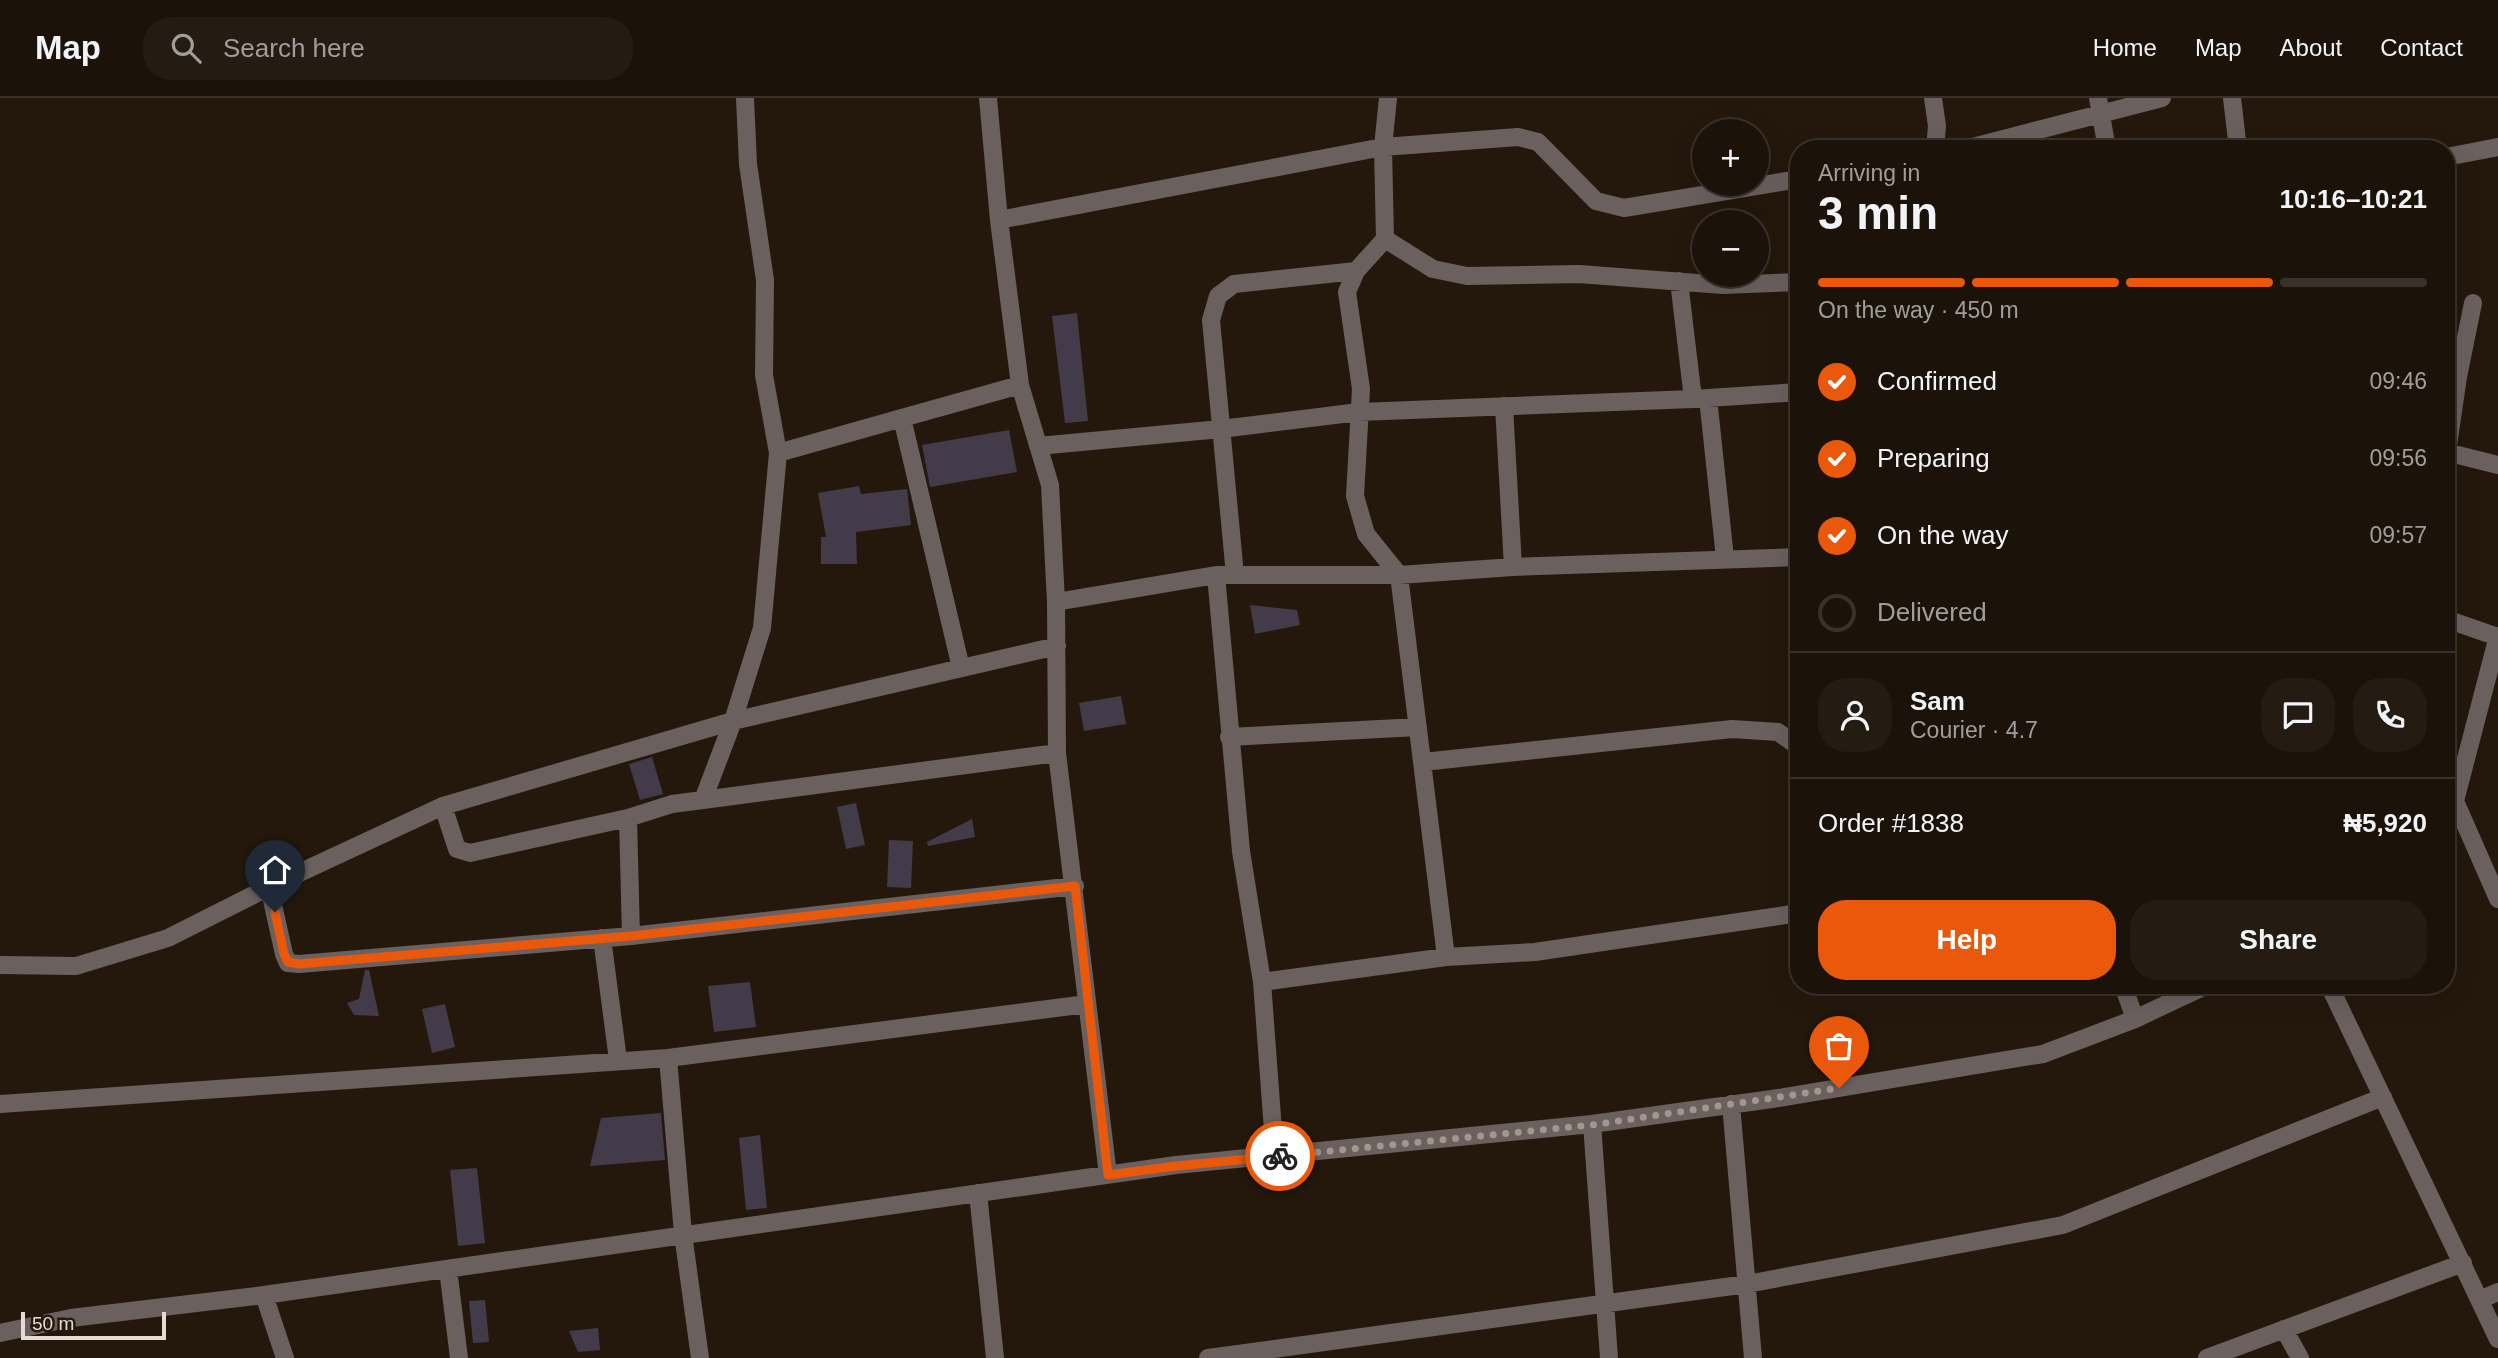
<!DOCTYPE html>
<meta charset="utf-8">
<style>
body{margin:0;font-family:Helvetica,sans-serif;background:#241b12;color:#f1f3f6;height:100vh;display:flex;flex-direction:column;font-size:26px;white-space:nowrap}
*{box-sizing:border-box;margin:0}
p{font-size:23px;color:#a09e9c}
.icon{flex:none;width:38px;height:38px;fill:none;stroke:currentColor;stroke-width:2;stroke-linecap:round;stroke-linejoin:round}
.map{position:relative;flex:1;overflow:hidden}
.drawer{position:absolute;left:1790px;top:42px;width:665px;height:854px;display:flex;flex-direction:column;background:#1b1209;border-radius:28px;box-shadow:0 7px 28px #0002,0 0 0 2px #39322a}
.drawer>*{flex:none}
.tools{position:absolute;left:1692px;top:21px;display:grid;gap:14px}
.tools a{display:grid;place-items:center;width:77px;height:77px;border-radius:50%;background:#1b1209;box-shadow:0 7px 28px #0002,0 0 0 2px #39322a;font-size:35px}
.scale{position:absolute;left:21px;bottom:18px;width:145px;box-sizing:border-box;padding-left:7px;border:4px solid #e4dbd3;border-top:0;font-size:19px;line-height:24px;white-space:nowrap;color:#e4dbd3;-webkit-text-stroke:5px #24180c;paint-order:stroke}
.pin{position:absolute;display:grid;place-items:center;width:60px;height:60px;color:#fff;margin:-72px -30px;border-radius:50% 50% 50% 0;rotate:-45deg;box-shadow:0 0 7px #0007}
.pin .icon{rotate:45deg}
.courier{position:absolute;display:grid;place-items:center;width:70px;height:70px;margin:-35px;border:5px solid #ea580c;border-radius:50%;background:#fff;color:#222;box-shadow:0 2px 9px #0007}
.overview em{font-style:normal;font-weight:700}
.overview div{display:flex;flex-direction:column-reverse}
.overview{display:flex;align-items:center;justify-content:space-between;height:119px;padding:0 28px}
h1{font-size:46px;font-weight:700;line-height:52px}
.bar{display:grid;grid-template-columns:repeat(4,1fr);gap:10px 7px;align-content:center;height:84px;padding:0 28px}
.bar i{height:9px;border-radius:5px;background:#39322a}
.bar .selected{background:#ea580c}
.bar p{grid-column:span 4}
.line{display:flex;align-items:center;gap:18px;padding:0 28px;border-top:2px solid #39322a}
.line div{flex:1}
.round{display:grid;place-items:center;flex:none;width:74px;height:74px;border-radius:28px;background:#241b12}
ol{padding:0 28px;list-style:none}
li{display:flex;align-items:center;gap:21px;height:77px}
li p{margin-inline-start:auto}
li .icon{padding:7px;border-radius:50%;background:#ea580c;color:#fff;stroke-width:4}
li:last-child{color:#a09e9c}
li i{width:38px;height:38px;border:4px solid #39322a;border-radius:50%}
.primary-button{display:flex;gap:14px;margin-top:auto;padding:14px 28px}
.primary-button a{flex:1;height:80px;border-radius:28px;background:#ea580c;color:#fff;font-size:28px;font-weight:700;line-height:80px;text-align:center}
.primary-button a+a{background:#241b12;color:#f1f3f6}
header{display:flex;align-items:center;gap:42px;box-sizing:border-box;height:98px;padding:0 35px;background:#1b1209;border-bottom:2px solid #39322a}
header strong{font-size:33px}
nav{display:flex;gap:38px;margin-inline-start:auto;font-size:24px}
.search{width:490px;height:63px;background:#241b12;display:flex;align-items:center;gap:18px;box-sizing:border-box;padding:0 24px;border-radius:28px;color:#a09e9c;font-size:26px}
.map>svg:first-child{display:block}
.building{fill:#443b4a}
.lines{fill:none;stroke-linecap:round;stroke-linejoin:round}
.minor{stroke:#6a615f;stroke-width:18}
.done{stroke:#a1978d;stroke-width:7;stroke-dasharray:0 12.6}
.route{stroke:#ea580c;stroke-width:9}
</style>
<header>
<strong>Map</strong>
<div class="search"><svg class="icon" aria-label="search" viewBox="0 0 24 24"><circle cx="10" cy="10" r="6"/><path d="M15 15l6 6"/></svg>Search here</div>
<nav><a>Home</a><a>Map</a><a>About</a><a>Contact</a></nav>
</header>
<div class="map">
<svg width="2498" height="1260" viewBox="0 0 2498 1260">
<rect width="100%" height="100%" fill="#24180c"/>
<path class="building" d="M 1077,215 L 1088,323 L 1065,325 L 1052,218 Z
M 1009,332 L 1017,374 L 930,389 L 922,347 Z
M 859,388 L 861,396 L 907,391 L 911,427 L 856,434 L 857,466 L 821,466 L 821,439 L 826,439 L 818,395 Z
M 1250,507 L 1297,512 L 1300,527 L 1255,536 Z
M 1121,598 L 1126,626 L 1084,633 L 1079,605 Z
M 652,659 L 663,696 L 640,702 L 629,666 Z
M 856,705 L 865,747 L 846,751 L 837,709 Z
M 972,721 L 975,739 L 928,748 L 927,744 Z
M 889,742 L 913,743 L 911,790 L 887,789 Z
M 365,872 L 369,872 L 379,918 L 354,917 L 347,905 L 359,901 Z
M 750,884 L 756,929 L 714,934 L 708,888 Z
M 445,906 L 455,949 L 432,955 L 422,911 Z
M 661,1015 L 665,1062 L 590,1068 L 601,1020 Z
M 760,1037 L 767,1110 L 746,1112 L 739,1040 Z
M 477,1070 L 485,1145 L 458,1148 L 450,1072 Z
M 485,1202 L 489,1244 L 473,1245 L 469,1203 Z
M 598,1230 L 600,1252 L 578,1254 L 569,1233 Z"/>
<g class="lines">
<path class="minor" d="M 988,0 L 999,122 L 1020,287 L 1050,387 L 1056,504 L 1057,655 L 1108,1077
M 1388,0 L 1383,49 L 1385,141 L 1356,173 L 1347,194 L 1361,291 L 1355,398 L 1366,436 L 1399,477 L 1446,859
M 1933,0 L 1937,28 L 1935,51
M 2098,0 L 2107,51
M 2232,0 L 2238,51
M 1965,51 L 2162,0
M 2446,59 L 2498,49
M 999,122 L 1383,49 L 1518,39 L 1538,44 L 1596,103 L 1624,110 L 1799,81
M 1385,141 L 1433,171 L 1467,178 L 1579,176 L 1723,187 L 1799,184
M 1679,183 L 1693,301
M 1708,300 L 1725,460
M 1504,308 L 1513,469
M 1038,348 L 1221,331 L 1359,314 L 1693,301 L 1799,294
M 2446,354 L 2498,367
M 2447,354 L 2458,279 L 2473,205
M 778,355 L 902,320
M 1216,477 L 1241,753 L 1262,884 L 1275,1059
M 1235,477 L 1211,222 L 1218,198 L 1234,186 L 1356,173
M 1056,504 L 1216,477 L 1399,477 L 1513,469 L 1799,459
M 2446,521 L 2498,539
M 2498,538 L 2455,703 L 2498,801
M 961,570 L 902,320 L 1020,287
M 1229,639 L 1418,629
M 1423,664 L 1732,631 L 1778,634 L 1799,649
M 703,702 L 1057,655
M 443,708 L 457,751 L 470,755 L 628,720
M 269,789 L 284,856 L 288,865 L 299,866 L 631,838 L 1075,788
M 631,838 L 628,720 L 672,706 L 703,702 L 733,623 L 762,530 L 778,355 L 764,277 L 765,182 L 748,66 L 745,0
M 602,840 L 618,962
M 0,867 L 76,868 L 168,840 L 269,789 L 443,708 L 733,623 L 1057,548
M 1262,884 L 1446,859 L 1535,854 L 1799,815
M 2123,887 L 2135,921
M 2329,887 L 2498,1241
M 668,960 L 683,1136 L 700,1260
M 0,1006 L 668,960 L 1087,906
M 1731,1006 L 1753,1260
M 1592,1026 L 1609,1260
M 978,1095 L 995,1260
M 448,1171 L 459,1260
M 264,1197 L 285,1260
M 2480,1202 L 2498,1194
M 2284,1231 L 2300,1260
M 0,1235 L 71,1220 L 264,1197 L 1176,1067 L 1592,1026 L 1772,1001 L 2043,956 L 2135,921 L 2207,887
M 1208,1260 L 1747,1186 L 2063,1127 L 2383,999
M 2207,1260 L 2463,1165"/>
</g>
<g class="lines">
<path class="done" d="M 1280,1058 L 1592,1027 L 1839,990"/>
<path class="route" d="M 275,814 L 284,856 L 288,864 L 299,866 L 631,838 L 1075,788 L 1108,1077 L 1176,1068 L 1280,1058"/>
</g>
</svg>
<div class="tools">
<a>+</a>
<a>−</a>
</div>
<div class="scale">50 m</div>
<div class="pin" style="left:1839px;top:990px;background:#ea580c"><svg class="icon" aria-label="bag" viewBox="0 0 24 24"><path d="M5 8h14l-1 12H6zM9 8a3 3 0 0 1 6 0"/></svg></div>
<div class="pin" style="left:275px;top:814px;background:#1f2937"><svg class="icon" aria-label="home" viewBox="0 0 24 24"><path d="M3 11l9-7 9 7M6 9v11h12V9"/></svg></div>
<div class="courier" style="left:1280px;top:1058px"><svg class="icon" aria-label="bike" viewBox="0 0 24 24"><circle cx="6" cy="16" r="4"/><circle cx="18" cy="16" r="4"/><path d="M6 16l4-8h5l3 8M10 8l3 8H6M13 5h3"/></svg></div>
<section class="drawer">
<div class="overview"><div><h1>3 min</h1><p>Arriving in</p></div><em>10:16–10:21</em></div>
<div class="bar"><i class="selected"></i><i class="selected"></i><i class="selected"></i><i></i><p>On the way · 450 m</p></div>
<ol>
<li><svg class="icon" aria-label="check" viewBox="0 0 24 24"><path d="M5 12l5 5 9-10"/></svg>Confirmed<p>09:46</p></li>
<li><svg class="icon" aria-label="check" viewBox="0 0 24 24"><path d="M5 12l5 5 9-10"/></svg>Preparing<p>09:56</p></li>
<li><svg class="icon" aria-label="check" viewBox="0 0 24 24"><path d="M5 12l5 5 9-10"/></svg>On the way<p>09:57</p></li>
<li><i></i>Delivered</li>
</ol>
<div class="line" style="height:126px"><a class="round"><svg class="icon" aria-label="person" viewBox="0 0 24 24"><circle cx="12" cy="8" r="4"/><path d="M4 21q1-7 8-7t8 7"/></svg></a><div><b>Sam</b><p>Courier · 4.7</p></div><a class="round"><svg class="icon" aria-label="chat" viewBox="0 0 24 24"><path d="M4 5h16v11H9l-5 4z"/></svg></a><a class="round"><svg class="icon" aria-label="phone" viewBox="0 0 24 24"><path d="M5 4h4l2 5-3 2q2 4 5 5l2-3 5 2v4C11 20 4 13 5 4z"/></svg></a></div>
<div class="line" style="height:91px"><div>Order #1838</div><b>₦5,920</b></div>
<div class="primary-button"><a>Help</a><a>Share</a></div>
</section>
</div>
